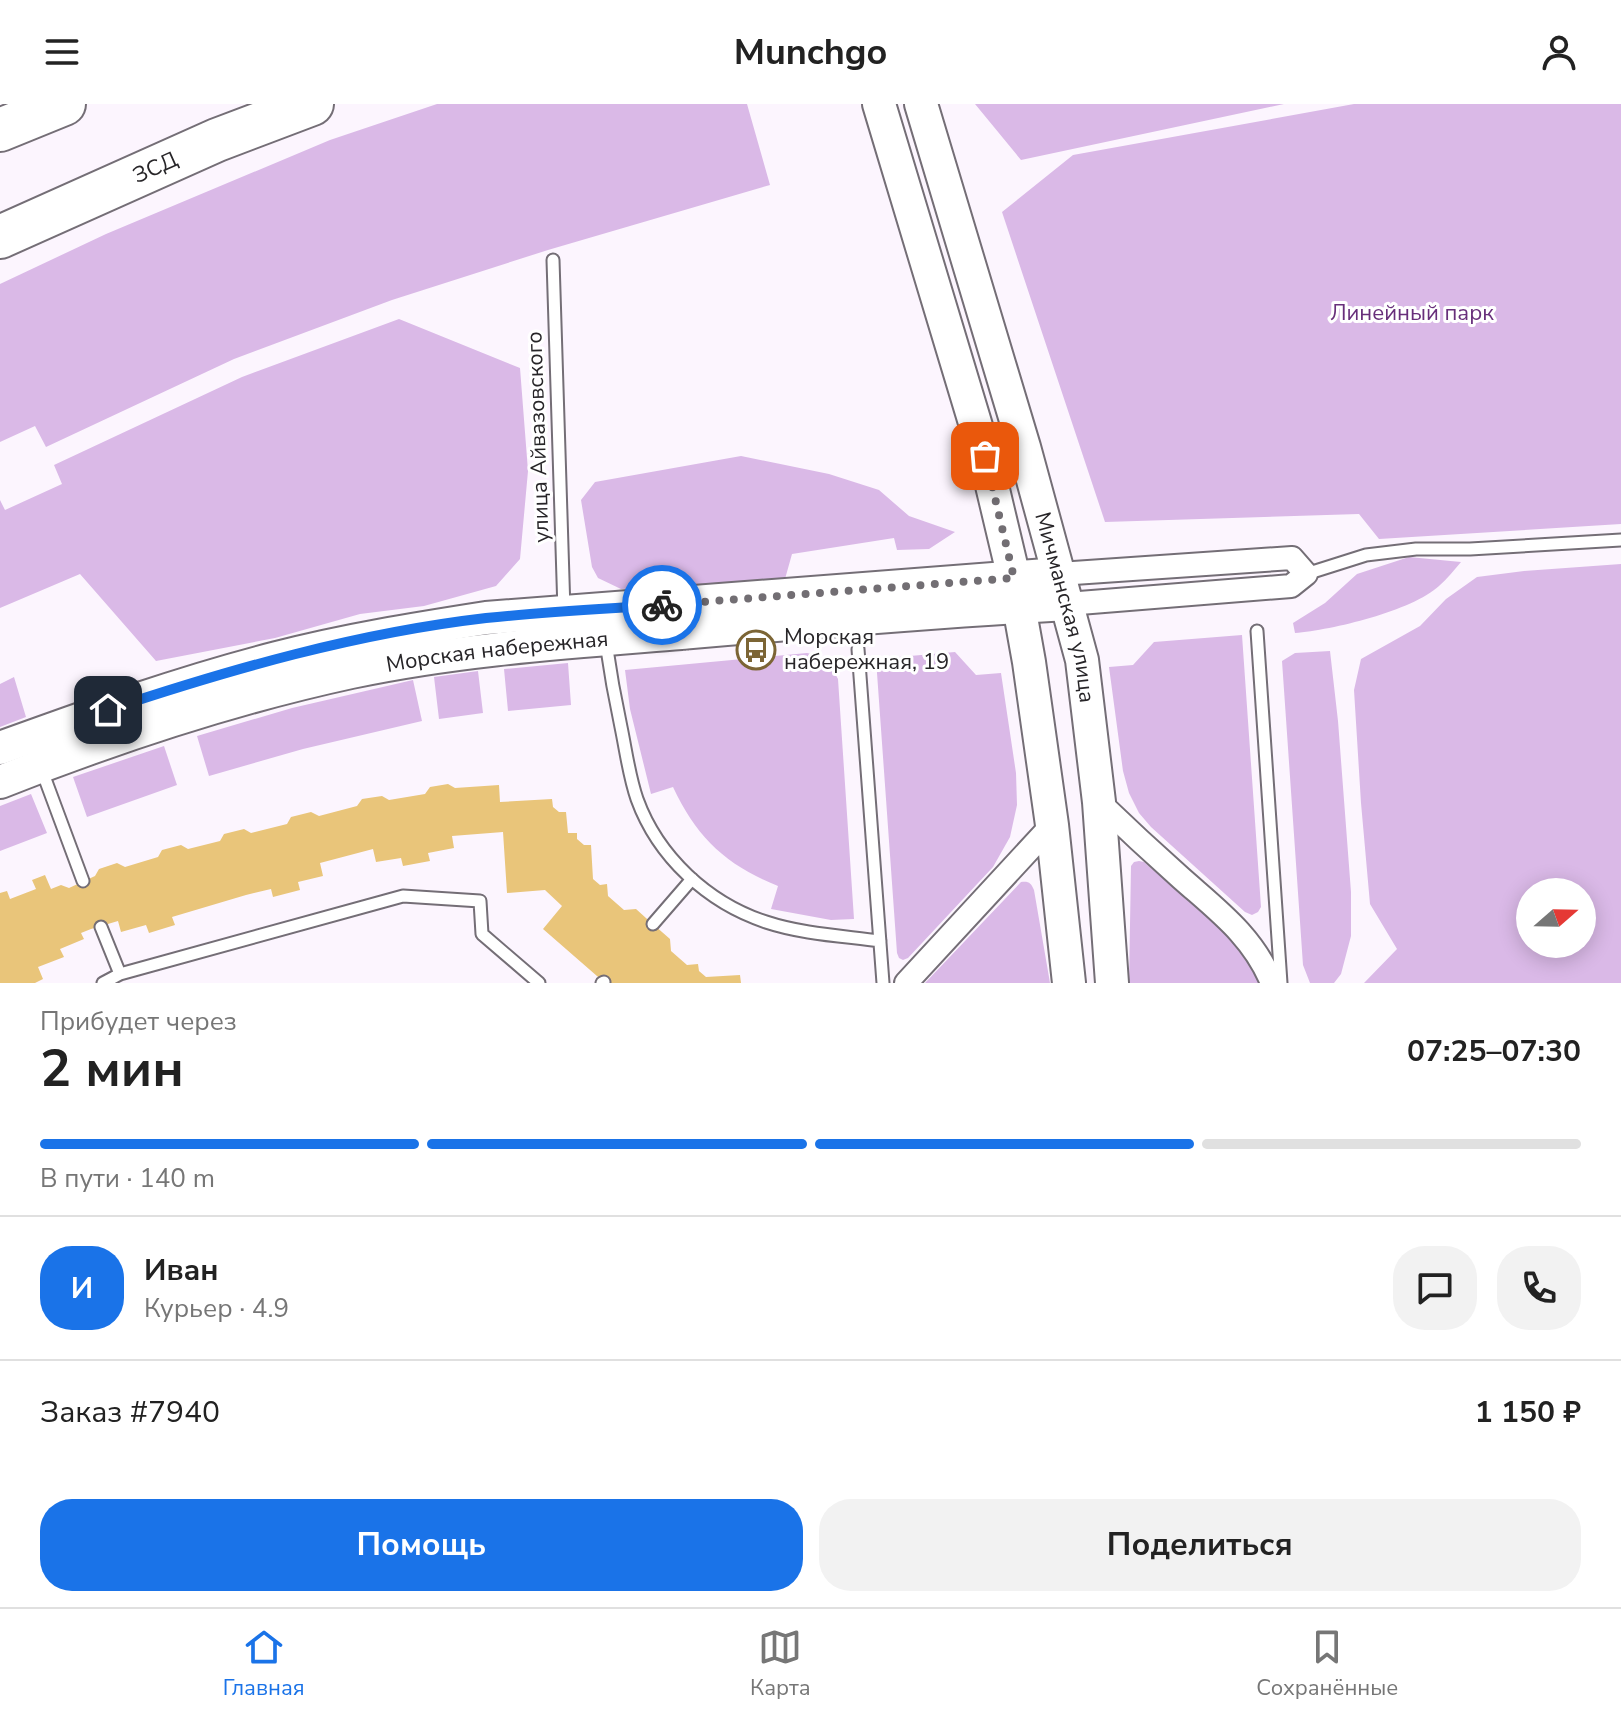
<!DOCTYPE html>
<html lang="ru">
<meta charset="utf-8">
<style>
body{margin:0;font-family:"Nunito Sans",sans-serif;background:#f2f2f2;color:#222;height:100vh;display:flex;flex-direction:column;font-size:30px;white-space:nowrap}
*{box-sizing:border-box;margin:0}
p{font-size:26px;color:#767676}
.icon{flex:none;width:44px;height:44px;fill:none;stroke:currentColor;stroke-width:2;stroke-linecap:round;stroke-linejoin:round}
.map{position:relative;height:879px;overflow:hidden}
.side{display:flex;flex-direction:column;background:#fff;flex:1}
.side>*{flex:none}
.needle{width:52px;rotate:70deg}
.buttons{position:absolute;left:1516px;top:774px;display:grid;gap:16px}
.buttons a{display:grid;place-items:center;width:80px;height:80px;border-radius:50%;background:#fff;box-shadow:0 4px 20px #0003;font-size:40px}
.pin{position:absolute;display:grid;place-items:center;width:68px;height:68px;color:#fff;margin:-34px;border-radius:16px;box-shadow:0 4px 12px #0006}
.courier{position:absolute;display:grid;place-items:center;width:80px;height:80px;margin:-40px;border:6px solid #1a73e8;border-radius:50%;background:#fff;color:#222;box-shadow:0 2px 10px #0007}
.summary em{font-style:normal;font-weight:700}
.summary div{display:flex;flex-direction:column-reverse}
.summary{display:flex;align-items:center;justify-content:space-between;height:136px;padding:0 40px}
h1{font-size:52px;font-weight:700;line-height:60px}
.bar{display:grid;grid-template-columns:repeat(4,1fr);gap:12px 8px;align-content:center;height:96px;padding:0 40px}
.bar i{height:10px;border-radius:6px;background:#e0e0e0}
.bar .on{background:#1a73e8}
.bar p{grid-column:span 4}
.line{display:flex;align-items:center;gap:20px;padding:0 40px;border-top:2px solid #e0e0e0}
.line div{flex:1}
.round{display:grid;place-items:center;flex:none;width:84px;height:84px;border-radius:32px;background:#f2f2f2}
.primary-button{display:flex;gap:16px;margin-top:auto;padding:16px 40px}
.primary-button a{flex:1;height:92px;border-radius:32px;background:#1a73e8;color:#fff;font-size:32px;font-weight:700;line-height:92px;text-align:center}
.primary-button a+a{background:#f2f2f2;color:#222}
header{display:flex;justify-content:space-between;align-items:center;height:104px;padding:0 40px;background:#fff;font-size:36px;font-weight:700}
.tab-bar{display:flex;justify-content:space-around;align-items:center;height:112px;border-top:2px solid #e0e0e0;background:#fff;font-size:22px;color:#767676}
.tab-bar a{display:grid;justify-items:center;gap:4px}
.tab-bar .on{color:#1a73e8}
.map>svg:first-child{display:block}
.green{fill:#dab9e7;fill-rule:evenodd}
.building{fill:#e9c57a}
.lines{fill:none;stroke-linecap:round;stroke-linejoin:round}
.lane-casing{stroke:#746e76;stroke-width:15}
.street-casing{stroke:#746e76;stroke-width:26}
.secondary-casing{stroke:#746e76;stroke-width:36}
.highway-casing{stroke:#746e76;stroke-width:46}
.lane{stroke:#fff;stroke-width:11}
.street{stroke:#fff;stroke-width:22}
.secondary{stroke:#fff;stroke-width:32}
.highway{stroke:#fff;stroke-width:42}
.done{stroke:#726e73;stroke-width:8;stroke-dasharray:0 14.4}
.route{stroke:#1a73e8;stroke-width:10}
.labels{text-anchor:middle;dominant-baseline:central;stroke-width:6;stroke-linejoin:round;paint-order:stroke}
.street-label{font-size:22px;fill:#272528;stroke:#fff}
.park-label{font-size:22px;fill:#682f7b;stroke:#fff}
.poi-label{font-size:22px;fill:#272528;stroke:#fff;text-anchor:start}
</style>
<header><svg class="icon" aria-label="menu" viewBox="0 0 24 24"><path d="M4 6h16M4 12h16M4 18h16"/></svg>Munchgo<svg class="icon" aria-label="person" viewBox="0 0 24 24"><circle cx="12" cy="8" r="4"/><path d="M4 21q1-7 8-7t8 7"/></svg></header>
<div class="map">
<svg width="1621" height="879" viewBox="0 0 1621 879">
<rect width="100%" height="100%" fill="#fcf5fe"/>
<path class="green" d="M 437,0 L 747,0 L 770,81 L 548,146 L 392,196 L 234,255 L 46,343 L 35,322 L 0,338 L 0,180 L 106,130 L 330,36 Z
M 975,0 L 1284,0 L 1021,56 Z
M 1354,0 L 1621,0 L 1621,420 L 1379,435 L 1359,410 L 1105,418 L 1002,108 L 1073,51 Z
M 399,215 L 520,264 L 528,367 L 520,455 L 496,482 L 424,502 L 360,510 L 275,534 L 156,557 L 80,470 L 0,504 L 0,396 L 5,406 L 62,380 L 54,361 L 242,273 Z
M 741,352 L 829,370 L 879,386 L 909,412 L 955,428 L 929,445 L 897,446 L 894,434 L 792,450 L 785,475 L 621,485 L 598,474 L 592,463 L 581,396 L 595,378 Z
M 1409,453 L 1461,458 C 1454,466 1447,475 1439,482 C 1412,507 1332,526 1295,529 L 1293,519 L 1325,499 L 1357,470 Z
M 1621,460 L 1621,879 L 1364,879 L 1397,845 L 1370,800 L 1361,699 L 1354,586 L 1361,555 L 1420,522 L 1446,495 L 1477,473 L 1524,467 ZM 1530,788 L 1582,788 L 1582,840 L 1530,840 Z
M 1242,531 L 1261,803 L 1258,808 L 1252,811 L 1245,808 L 1151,723 L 1139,709 L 1129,689 L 1123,667 L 1109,563 L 1133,561 L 1154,538 Z
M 1330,547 L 1338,617 L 1351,788 L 1351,832 L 1341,870 L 1334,879 L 1310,879 L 1303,861 L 1282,557 L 1295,549 Z
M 955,548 L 976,571 L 1001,569 L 1016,669 L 1017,701 L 1010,733 L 993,763 L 908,854 L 903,856 L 899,854 L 897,849 L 876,555 Z
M 807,549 C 824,553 830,559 838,575 L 854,815 L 831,816 L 771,805 L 778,782 C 726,761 697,734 673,683 L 651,690 L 630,605 L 625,566 Z
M 568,559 L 571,601 L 508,607 L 504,565 Z
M 478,567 L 483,609 L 439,615 L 434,573 Z
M 14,573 L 26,613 L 0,623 L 0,580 Z
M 413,576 L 422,617 L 303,645 L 209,672 L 197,632 L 292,604 Z
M 164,642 L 177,681 L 87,713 L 73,673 Z
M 31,690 L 47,729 L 0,747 L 0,702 Z
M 1139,757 L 1144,758 C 1179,789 1246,835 1259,879 L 1129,879 L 1131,762 L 1134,758 Z
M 1021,778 C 1029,777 1031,779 1034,786 L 1050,879 L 925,879 Z"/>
<path class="building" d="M 448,680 L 455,684 L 499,681 L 500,698 L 552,695 L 553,703 L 559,708 L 566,708 L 568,729 L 577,729 L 577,735 L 584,741 L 591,741 L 593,775 L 600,781 L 607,780 L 608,792 L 624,806 L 636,805 L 646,814 L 670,835 L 671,847 L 687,861 L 698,860 L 699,867 L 706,873 L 740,871 L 741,879 L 605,879 L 543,825 L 562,802 L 545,786 L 507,789 L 503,728 L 452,732 L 454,744 L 428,749 L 430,757 L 403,762 L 401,754 L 376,758 L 373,745 L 320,759 L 323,772 L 298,778 L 300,786 L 273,793 L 271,785 L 246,791 L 172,813 L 175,821 L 149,829 L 146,821 L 121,828 L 118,817 L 91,825 L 81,829 L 84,835 L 60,845 L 64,853 L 38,863 L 43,875 L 35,879 L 0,879 L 0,789 L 7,787 L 10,795 L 36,785 L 32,776 L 45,771 L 51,785 L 61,781 L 69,784 L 95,772 L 99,765 L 117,759 L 125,763 L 158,753 L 162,746 L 181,741 L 188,745 L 220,737 L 224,730 L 244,725 L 251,729 L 287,720 L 291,713 L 311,708 L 319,712 L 357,702 L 362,695 L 382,692 L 389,696 L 425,690 L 430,683 Z"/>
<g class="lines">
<defs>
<path id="lane" d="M 553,156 L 564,507
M 1306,470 L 1366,451 L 1416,445 L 1470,445 L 1621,436
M 1257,527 L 1281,879
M 606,539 C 610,567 615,595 621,623 C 626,647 629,672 637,695 C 658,753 708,799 766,818 C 802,830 843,832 880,837
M 858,545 L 883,879
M 41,664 L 83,777
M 653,820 L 692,775
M 101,823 L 120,870 L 403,792 L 480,797 L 482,830 L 539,879
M 103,879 L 120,870
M 602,879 L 604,878"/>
<path id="street" d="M 1059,470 L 1292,454 L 1306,470 L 1291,482 L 1067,500
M 1099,698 C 1126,724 1153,749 1181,774 C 1217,806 1253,832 1272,879
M 906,879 L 1052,721"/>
<g id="secondary">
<path d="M 879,0 L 985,352 L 1014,474 L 1029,558 L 1052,721 L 1069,879"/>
<path id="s1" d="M 921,0 L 1024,343 L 1082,556 L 1099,698 L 1112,879"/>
<path d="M 0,644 C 91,611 183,578 277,554 C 346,536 416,525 486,514 L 1059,470"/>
<path id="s2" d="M 0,678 C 114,633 231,594 351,568 C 460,545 571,538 681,529 C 810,518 938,507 1067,500"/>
</g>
<g id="highway">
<path d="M 0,26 L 64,0"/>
<path id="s3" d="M 0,133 L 217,36 L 312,0"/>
</g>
</defs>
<use href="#lane" class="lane-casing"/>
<use href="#street" class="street-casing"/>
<use href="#secondary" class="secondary-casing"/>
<use href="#highway" class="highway-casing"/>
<use href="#lane" class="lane"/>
<use href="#street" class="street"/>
<use href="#secondary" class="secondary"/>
<use href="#highway" class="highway"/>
</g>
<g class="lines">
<path class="done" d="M 662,501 L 1014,474 L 985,352"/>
<path class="route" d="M 108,606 C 231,565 357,529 486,514 C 544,508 604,505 662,501"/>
</g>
<defs>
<symbol id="bus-ring" viewBox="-11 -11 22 22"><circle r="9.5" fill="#fff" stroke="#7c6535" stroke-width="1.5"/><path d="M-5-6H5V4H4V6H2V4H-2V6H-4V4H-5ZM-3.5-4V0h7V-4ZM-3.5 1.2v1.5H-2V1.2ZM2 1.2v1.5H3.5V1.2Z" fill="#7c6535"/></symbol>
</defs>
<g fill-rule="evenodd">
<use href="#bus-ring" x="734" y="524" width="44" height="44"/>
</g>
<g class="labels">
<g class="street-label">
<text stroke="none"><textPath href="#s3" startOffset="170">ЗСД</textPath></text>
<text transform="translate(538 333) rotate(-92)">улица Айвазовского</text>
<text stroke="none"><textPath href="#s1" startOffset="524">Мичманская улица</textPath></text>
<text stroke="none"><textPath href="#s2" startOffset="516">Морская набережная</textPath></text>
</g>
<g class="park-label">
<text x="1412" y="209">Линейный парк</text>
</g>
<g class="poi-label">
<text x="784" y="533">Морская<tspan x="784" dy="25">набережная, 19</tspan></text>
</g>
</g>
</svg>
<div class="buttons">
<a><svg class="needle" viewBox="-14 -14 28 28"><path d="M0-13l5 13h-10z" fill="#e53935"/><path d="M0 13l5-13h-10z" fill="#767676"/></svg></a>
</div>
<div class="pin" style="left:985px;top:352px;background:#ea580c"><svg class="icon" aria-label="bag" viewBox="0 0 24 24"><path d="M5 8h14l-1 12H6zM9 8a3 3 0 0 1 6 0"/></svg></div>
<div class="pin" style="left:108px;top:606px;background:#1f2937"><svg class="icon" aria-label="home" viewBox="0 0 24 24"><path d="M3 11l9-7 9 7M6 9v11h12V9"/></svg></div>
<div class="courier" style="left:662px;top:501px"><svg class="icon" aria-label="bike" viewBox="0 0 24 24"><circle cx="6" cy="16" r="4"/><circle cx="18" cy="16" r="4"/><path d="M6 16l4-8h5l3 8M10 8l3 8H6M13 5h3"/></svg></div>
</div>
<section class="side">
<div class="summary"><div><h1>2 мин</h1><p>Прибудет через</p></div><em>07:25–07:30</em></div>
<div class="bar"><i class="on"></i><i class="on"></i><i class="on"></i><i></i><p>В пути · 140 m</p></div>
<div class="line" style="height:144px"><b class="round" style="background:#1a73e8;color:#fff">И</b><div><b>Иван</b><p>Курьер · 4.9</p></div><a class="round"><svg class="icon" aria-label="chat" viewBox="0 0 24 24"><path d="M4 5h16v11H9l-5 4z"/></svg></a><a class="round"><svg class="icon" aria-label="phone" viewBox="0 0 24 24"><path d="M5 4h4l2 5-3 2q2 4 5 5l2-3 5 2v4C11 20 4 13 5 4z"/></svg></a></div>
<div class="line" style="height:104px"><div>Заказ #7940</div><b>1 150 ₽</b></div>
<div class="primary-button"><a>Помощь</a><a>Поделиться</a></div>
</section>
<nav class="tab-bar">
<a class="on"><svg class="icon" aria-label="home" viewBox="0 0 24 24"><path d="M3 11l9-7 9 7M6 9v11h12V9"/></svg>Главная</a>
<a><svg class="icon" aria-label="map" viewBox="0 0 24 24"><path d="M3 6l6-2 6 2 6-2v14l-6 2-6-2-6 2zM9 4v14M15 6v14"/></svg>Карта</a>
<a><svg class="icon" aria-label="saved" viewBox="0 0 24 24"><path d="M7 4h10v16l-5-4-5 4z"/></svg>Сохранённые</a>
</nav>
